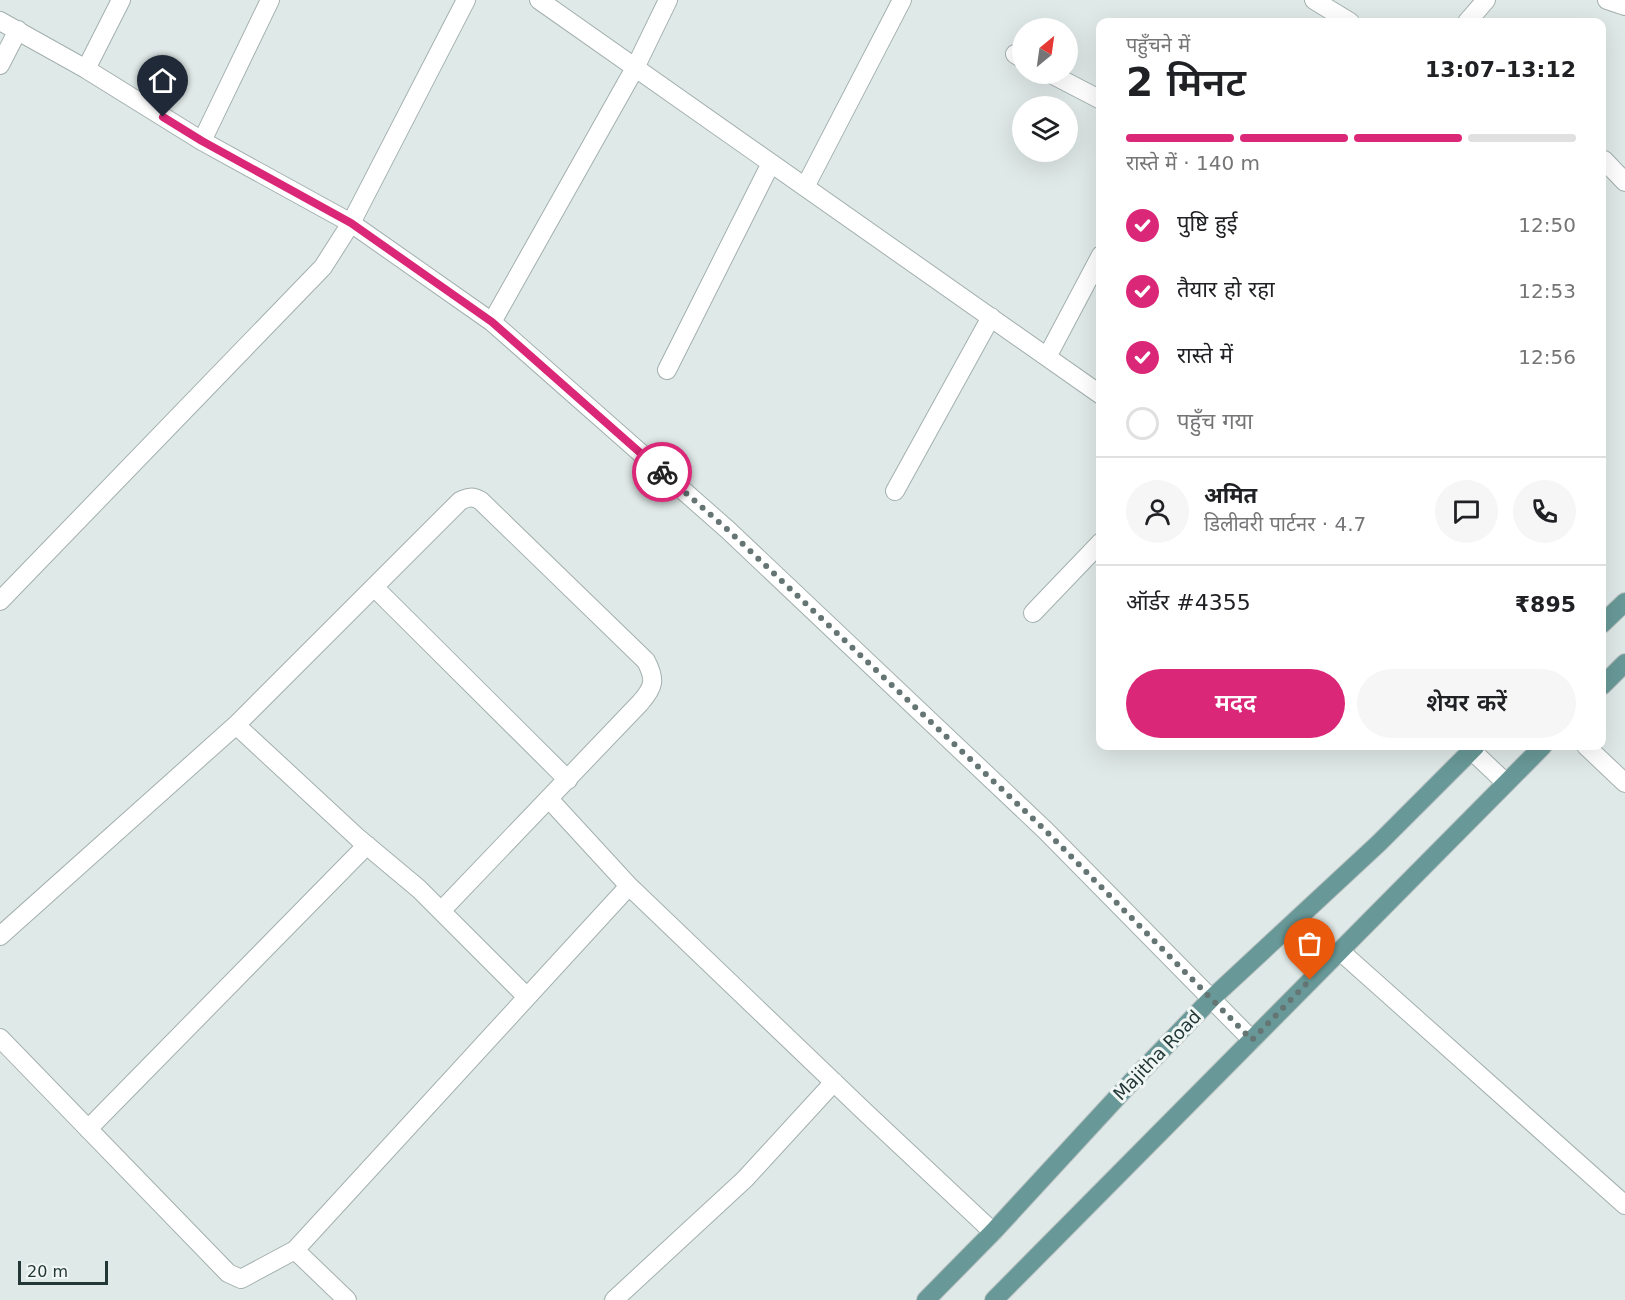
<!DOCTYPE html>
<html lang="hi">
<meta charset="utf-8">
<style>
body{margin:0;font-family:"DejaVu Sans","Noto Sans Devanagari",sans-serif;background:#f6f6f6;color:#202124;height:100vh;display:flex;flex-direction:column;font-size:22px;white-space:nowrap}
*{box-sizing:border-box;margin:0}
p{font-size:20px;color:#757577}
.icon{flex:none;width:33px;height:33px;fill:none;stroke:currentColor;stroke-width:2;stroke-linecap:round;stroke-linejoin:round}
.map{position:relative;flex:1;overflow:hidden}
.side{position:absolute;left:1096px;top:18px;width:510px;height:732px;display:flex;flex-direction:column;background:#fff;border-radius:12px;box-shadow:0 6px 24px #0002}
.side>*{flex:none}
.needle{width:39px;rotate:29deg}
.buttons{position:absolute;left:1012px;top:18px;display:grid;gap:12px}
.buttons a{display:grid;place-items:center;width:66px;height:66px;border-radius:50%;background:#fff;box-shadow:0 6px 24px #0002;font-size:30px}
.scale{position:absolute;left:18px;bottom:15px;width:90px;box-sizing:border-box;padding-left:6px;border:3px solid #223736;border-top:0;font-size:16px;line-height:21px;white-space:nowrap;color:#223736;-webkit-text-stroke:4px #eff6f4;paint-order:stroke}
.pin{position:absolute;display:grid;place-items:center;width:51px;height:51px;color:#fff;margin:-62px -26px;border-radius:50% 50% 50% 0;rotate:-45deg;box-shadow:0 0 6px #0007}
.pin .icon{rotate:45deg}
.courier{position:absolute;display:grid;place-items:center;width:60px;height:60px;margin:-30px;border:4px solid #db2777;border-radius:50%;background:#fff;color:#222;box-shadow:0 2px 8px #0007}
.summary em{font-style:normal;font-weight:600}
.summary div{display:flex;flex-direction:column-reverse}
.summary{display:flex;align-items:center;justify-content:space-between;height:102px;padding:0 30px}
h1{font-size:39px;font-weight:600;line-height:45px}
.bar{display:grid;grid-template-columns:repeat(4,1fr);gap:9px 6px;align-content:center;height:72px;padding:0 30px}
.bar i{height:8px;border-radius:4px;background:#e0e0e0}
.bar .on{background:#db2777}
.bar p{grid-column:span 4}
.line{display:flex;align-items:center;gap:15px;padding:0 30px;border-top:2px solid #e0e0e0}
.line div{flex:1}
.round{display:grid;place-items:center;flex:none;width:63px;height:63px;border-radius:32px;background:#f6f6f6}
ol{padding:0 30px;list-style:none}
li{display:flex;align-items:center;gap:18px;height:66px}
li p{margin-inline-start:auto}
li .icon{padding:6px;border-radius:50%;background:#db2777;color:#fff;stroke-width:4}
li:last-child{color:#757577}
li i{width:33px;height:33px;border:3px solid #e0e0e0;border-radius:50%}
.button{display:flex;gap:12px;margin-top:auto;padding:12px 30px}
.button a{flex:1;height:69px;border-radius:36px;background:#db2777;color:#fff;font-size:24px;font-weight:600;line-height:69px;text-align:center}
.button a+a{background:#f6f6f6;color:#202124}
.map>svg:first-child{display:block}
.lines{fill:none;stroke-linecap:round;stroke-linejoin:round}
.minor-casing{stroke:#a3b0ae;stroke-width:20}
.major-casing{stroke:#bdc3c3;stroke-width:20}
.minor{stroke:#fff;stroke-width:18}
.major{stroke:#689998;stroke-width:18}
.done{stroke:#647574;stroke-width:6;stroke-dasharray:0 10.8}
.route{stroke:#db2777;stroke-width:8}
.labels{text-anchor:middle;dominant-baseline:central;stroke-width:6;stroke-linejoin:round;paint-order:stroke}
.street-label{font-size:18px;fill:#223736;stroke:#eff6f4}
</style>
<div class="map">
<svg width="1625" height="1300" viewBox="0 0 1625 1300">
<rect width="100%" height="100%" fill="#dfe9e7"/>
<g class="lines">
<defs>
<path id="minor" d="M 539,0 L 1101,395
M 1314,0 L 1350,22
M 1607,0 L 1625,6
M 0,21 L 86,69 L 202,141 L 351,223 L 492,322 L 728,530 L 1045,830 L 1252,1040
M 1467,22 L 1486,0
M 1015,54 L 1023,59
M 0,65 L 18,30
M 86,69 L 121,0
M 1051,74 L 1101,100
M 202,141 L 270,0
M 1604,160 L 1625,182
M 805,187 L 902,0
M 492,322 L 635,68 L 668,0
M 1047,357 L 1101,255
M 667,370 L 771,163
M 895,491 L 991,317
M 374,587 L 568,780
M 0,601 L 323,267 L 351,223 L 466,0
M 1033,613 L 1101,542
M 236,725 L 358,838 L 419,889 L 527,997
M 1467,746 L 1506,783
M 1586,746 L 1625,783
M 549,799 L 629,886 L 866,1113 L 993,1232
M 0,936 L 236,725 L 460,501 C 468,497 473,496 481,501 L 646,661 C 656,680 654,687 640,703 L 441,911
M 1340,951 L 1625,1205
M 0,1038 L 228,1273 L 241,1279 L 295,1250 L 629,886
M 88,1129 L 367,845
M 295,1250 L 347,1300
M 614,1300 L 745,1179 L 834,1082"/>
<path id="major" d="M 1602,624 L 1625,602
M 1602,686 L 1625,663
M 926,1300 L 993,1232 L 1134,1079 L 1211,999 L 1379,843 L 1476,746
M 994,1300 L 1543,746"/>
</defs>
<use href="#minor" class="minor-casing"/>
<use href="#major" class="major-casing"/>
<use href="#minor" class="minor"/>
<use href="#major" class="major"/>
</g>
<g class="lines">
<path class="done" d="M 662,472 L 728,530 L 1045,830 L 1252,1040 L 1310,980"/>
<path class="route" d="M 163,117 L 202,141 L 351,223 L 492,322 L 662,472"/>
</g>
<g class="labels">
<g class="street-label">
<text transform="translate(1157 1055) rotate(-46)">Majitha Road</text>
</g>
</g>
</svg>
<div class="buttons">
<a><svg class="needle" viewBox="-14 -14 28 28"><path d="M0-13l5 13h-10z" fill="#e53935"/><path d="M0 13l5-13h-10z" fill="#757577"/></svg></a>
<a><svg class="icon" aria-label="layers" viewBox="0 0 24 24"><path d="M12 4l9 5-9 5-9-5zM3 14l9 5 9-5"/></svg></a>
</div>
<div class="scale">20 m</div>
<div class="pin" style="left:1310px;top:980px;background:#ea580c"><svg class="icon" aria-label="bag" viewBox="0 0 24 24"><path d="M5 8h14l-1 12H6zM9 8a3 3 0 0 1 6 0"/></svg></div>
<div class="pin" style="left:163px;top:117px;background:#1f2937"><svg class="icon" aria-label="home" viewBox="0 0 24 24"><path d="M3 11l9-7 9 7M6 9v11h12V9"/></svg></div>
<div class="courier" style="left:662px;top:472px"><svg class="icon" aria-label="bike" viewBox="0 0 24 24"><circle cx="6" cy="16" r="4"/><circle cx="18" cy="16" r="4"/><path d="M6 16l4-8h5l3 8M10 8l3 8H6M13 5h3"/></svg></div>
<section class="side">
<div class="summary"><div><h1>2 मिनट</h1><p>पहुँचने में</p></div><em>13:07–13:12</em></div>
<div class="bar"><i class="on"></i><i class="on"></i><i class="on"></i><i></i><p>रास्ते में · 140 m</p></div>
<ol>
<li><svg class="icon" aria-label="check" viewBox="0 0 24 24"><path d="M5 12l5 5 9-10"/></svg>पुष्टि हुई<p>12:50</p></li>
<li><svg class="icon" aria-label="check" viewBox="0 0 24 24"><path d="M5 12l5 5 9-10"/></svg>तैयार हो रहा<p>12:53</p></li>
<li><svg class="icon" aria-label="check" viewBox="0 0 24 24"><path d="M5 12l5 5 9-10"/></svg>रास्ते में<p>12:56</p></li>
<li><i></i>पहुँच गया</li>
</ol>
<div class="line" style="height:108px"><a class="round"><svg class="icon" aria-label="person" viewBox="0 0 24 24"><circle cx="12" cy="8" r="4"/><path d="M4 21q1-7 8-7t8 7"/></svg></a><div><b>अमित</b><p>डिलीवरी पार्टनर · 4.7</p></div><a class="round"><svg class="icon" aria-label="chat" viewBox="0 0 24 24"><path d="M4 5h16v11H9l-5 4z"/></svg></a><a class="round"><svg class="icon" aria-label="phone" viewBox="0 0 24 24"><path d="M5 4h4l2 5-3 2q2 4 5 5l2-3 5 2v4C11 20 4 13 5 4z"/></svg></a></div>
<div class="line" style="height:78px"><div>ऑर्डर #4355</div><b>₹895</b></div>
<div class="button"><a>मदद</a><a>शेयर करें</a></div>
</section>
</div>
